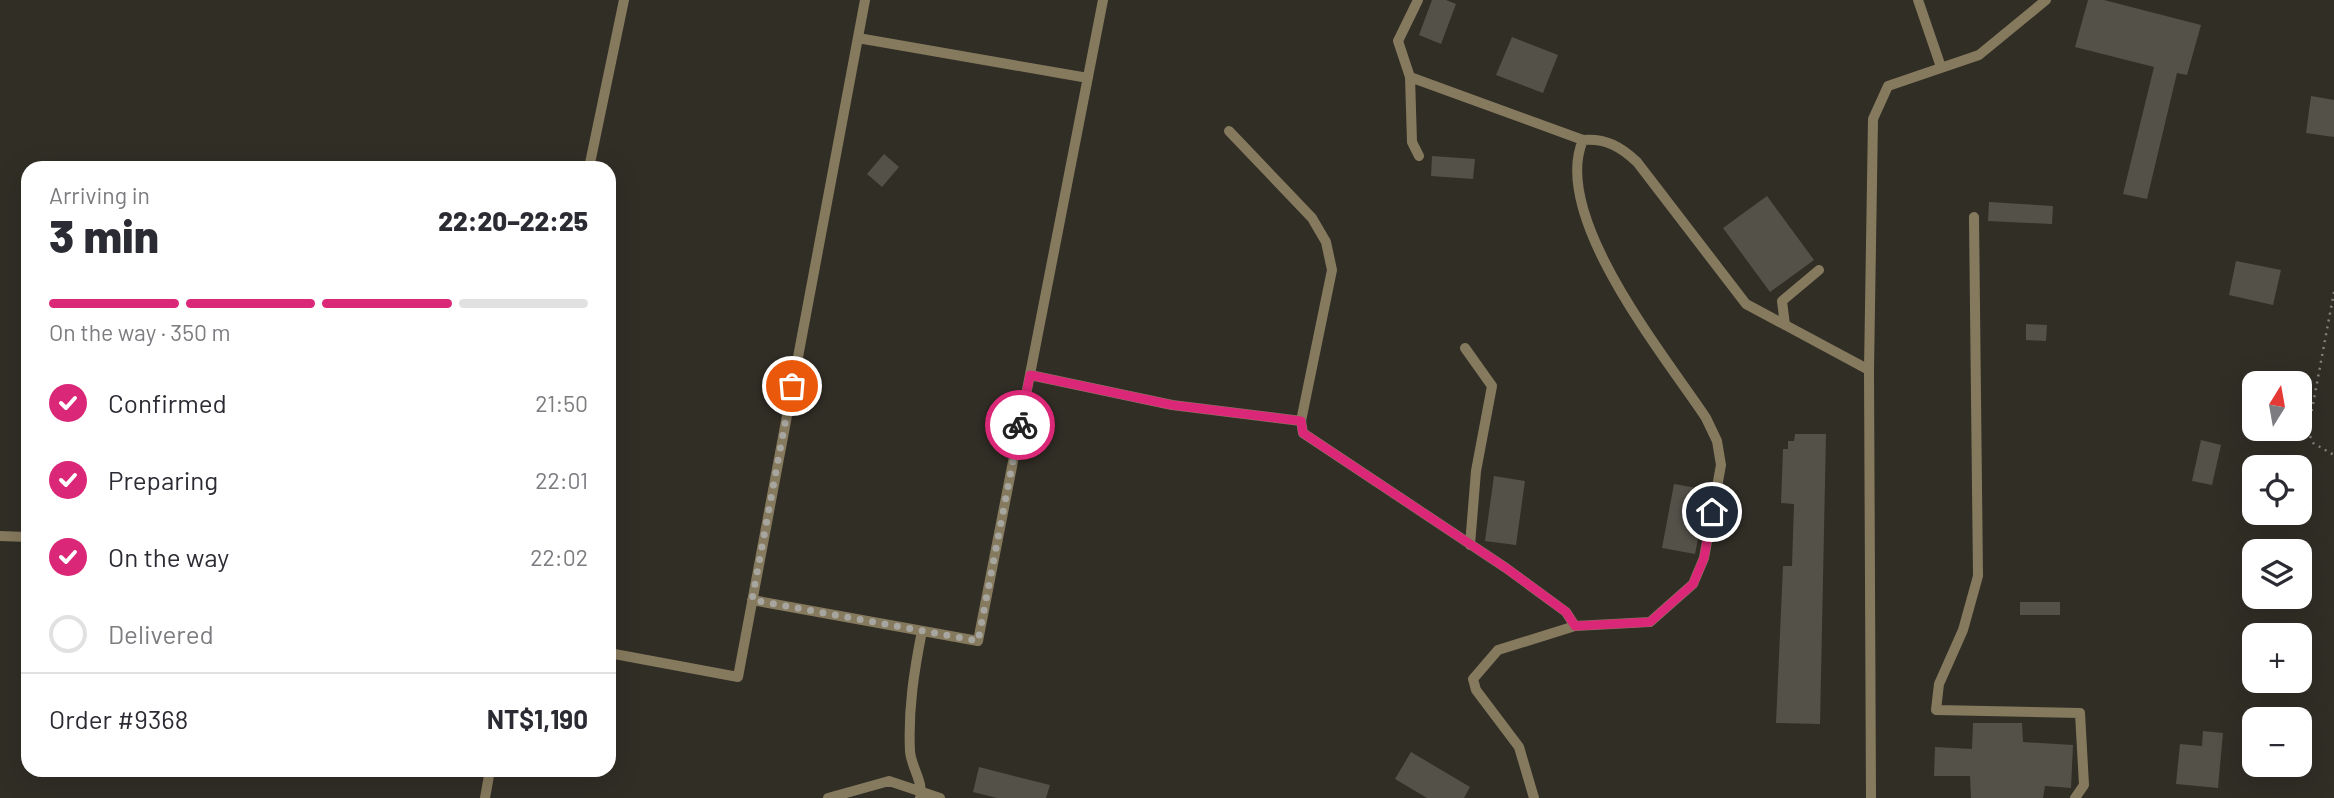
<!DOCTYPE html>
<meta charset="utf-8">
<style>
body{margin:0;font-family:Barlow,sans-serif;background:#f7f7f7;color:#2b2b33;height:100vh;display:flex;flex-direction:column;font-size:26px;white-space:nowrap}
*{box-sizing:border-box;margin:0}
p{font-size:23px;color:#7c7c81}
.icon{flex:none;width:38px;height:38px;fill:none;stroke:currentColor;stroke-width:2;stroke-linecap:round;stroke-linejoin:round}
.map{position:relative;flex:1;overflow:hidden}
.details{position:absolute;left:21px;top:161px;width:595px;height:616px;display:flex;flex-direction:column;background:#fff;border-radius:21px;box-shadow:0 7px 28px #0002}
.details>*{flex:none}
.needle{width:46px;rotate:11deg}
.fabs{position:absolute;left:2242px;top:371px;display:grid;gap:14px}
.fabs a{display:grid;place-items:center;width:70px;height:70px;border-radius:14px;background:#fff;box-shadow:0 7px 28px #0002;font-size:35px}
.pin{position:absolute;display:grid;place-items:center;width:60px;height:60px;color:#fff;margin:-30px;border:4px solid #fff;border-radius:50%;box-shadow:0 2px 7px #0007}
.courier{position:absolute;display:grid;place-items:center;width:70px;height:70px;margin:-35px;border:5px solid #db2777;border-radius:50%;background:#fff;color:#222;box-shadow:0 2px 9px #0007}
.summary em{font-style:normal;font-weight:800}
.summary div{display:flex;flex-direction:column-reverse}
.summary{display:flex;align-items:center;justify-content:space-between;height:119px;padding:0 28px}
h1{font-size:46px;font-weight:800;line-height:52px}
.bar{display:grid;grid-template-columns:repeat(4,1fr);gap:10px 7px;align-content:center;height:84px;padding:0 28px}
.bar i{height:9px;border-radius:5px;background:#e1e1e2}
.bar .on{background:#db2777}
.bar p{grid-column:span 4}
.line{display:flex;align-items:center;gap:18px;padding:0 28px;border-top:2px solid #e1e1e2}
.line div{flex:1}
ol{padding:0 28px;list-style:none}
li{display:flex;align-items:center;gap:21px;height:77px}
li p{margin-inline-start:auto}
li .icon{padding:7px;border-radius:50%;background:#db2777;color:#fff;stroke-width:4}
li:last-child{color:#7c7c81}
li i{width:38px;height:38px;border:4px solid #e1e1e2;border-radius:50%}
.map>svg:first-child{display:block}
.building{fill:#545149}
.lines{fill:none;stroke-linecap:round;stroke-linejoin:round}
.path{stroke:#83807a;stroke-width:2.5;stroke-dasharray:2 5;stroke-linecap:butt}
.service{stroke:#867a5e;stroke-width:10}
.done{stroke:#a7a59f;stroke-width:7;stroke-dasharray:0 12.6}
.route{stroke:#db2777;stroke-width:9}
</style>
<div class="map">
<svg width="2334" height="798" viewBox="0 0 2334 798">
<rect width="100%" height="100%" fill="#312e26"/>
<path class="building" d="M 1432,0 L 1446,0 L 1456,4 L 1441,44 L 1419,35 Z
M 2088,0 L 2104,0 L 2201,25 L 2187,75 L 2177,73 L 2147,199 L 2123,194 L 2154,67 L 2075,47 Z
M 1512,37 L 1558,55 L 1543,93 L 1496,75 Z
M 2311,96 L 2334,100 L 2334,137 L 2306,133 Z
M 884,154 L 899,167 L 882,187 L 867,174 Z
M 1432,156 L 1475,159 L 1473,179 L 1431,176 Z
M 1767,196 L 1814,260 L 1770,292 L 1723,228 Z
M 1989,202 L 2053,206 L 2052,224 L 1988,221 Z
M 2236,261 L 2281,270 L 2273,305 L 2229,295 Z
M 2026,324 L 2047,325 L 2046,341 L 2026,340 Z
M 1795,434 L 1826,434 L 1820,724 L 1776,723 L 1783,566 L 1792,566 L 1794,504 L 1781,503 L 1783,449 L 1788,449 L 1788,441 L 1794,441 Z
M 2201,440 L 2221,445 L 2212,485 L 2192,481 Z
M 1494,476 L 1525,481 L 1516,545 L 1485,541 Z
M 1674,484 L 1708,490 L 1695,554 L 1662,548 Z
M 2020,602 L 2060,602 L 2060,615 L 2020,615 Z
M 1973,723 L 2022,723 L 2023,742 L 2073,745 L 2071,788 L 2045,786 L 2043,798 L 1971,798 L 1970,776 L 1934,776 L 1935,747 L 1972,749 Z
M 2203,731 L 2223,733 L 2218,788 L 2176,784 L 2180,744 L 2202,746 Z
M 1411,752 L 1470,787 L 1464,798 L 1427,798 L 1395,779 Z
M 979,767 L 1050,785 L 1046,798 L 997,798 L 973,792 Z"/>
<g class="lines">
<path class="path" d="M 2334,292 L 2308,431 L 2313,443 L 2334,455"/>
<path class="service" d="M 1418,0 L 1398,41 L 1410,77 L 1583,140
M 1918,0 L 1941,67
M 858,38 L 1088,78
M 1410,77 L 1412,142 L 1419,156
M 1229,131 L 1312,218 L 1326,242 L 1332,270 L 1301,421 L 1303,433 L 1506,568 L 1566,612 L 1575,626
M 589,168 L 624,0
M 1974,217 L 1978,576 L 1963,630 L 1939,684 L 1936,710 L 2080,713 L 2084,785 L 2075,798
M 1785,325 L 1782,301 L 1819,270
M 1465,348 L 1492,386 L 1476,471 L 1470,545
M 1030,375 L 1172,405 L 1301,421
M 0,536 L 28,537
M 752,600 L 978,641 L 1103,0
M 609,653 L 738,677 L 865,0
M 485,798 L 490,770
M 828,798 L 889,781 L 940,798
M 920,798 C 924,782 911,767 910,751 C 908,710 914,671 922,631
M 1534,798 L 1519,747 L 1476,690 L 1473,679 L 1498,650 L 1575,626 L 1650,622 L 1693,584 L 1704,558 L 1721,465 L 1717,441 L 1706,418 C 1665,356 1550,216 1583,140 C 1606,138 1621,147 1637,162 L 1746,304 L 1869,370
M 1871,798 L 1869,370 L 1873,119 L 1888,86 L 1979,55 L 2046,0"/>
</g>
<g class="lines">
<path class="done" d="M 792,386 L 752,600 L 978,641 L 1020,425"/>
<path class="route" d="M 1020,425 L 1030,375 L 1172,405 L 1301,421 L 1303,433 L 1506,568 L 1566,612 L 1575,626 L 1650,622 L 1693,584 L 1704,558 L 1712,512"/>
</g>
</svg>
<div class="fabs">
<a><svg class="needle" viewBox="-14 -14 28 28"><path d="M0-13l5 13h-10z" fill="#e53935"/><path d="M0 13l5-13h-10z" fill="#7c7c81"/></svg></a>
<a><svg class="icon" aria-label="locate" viewBox="0 0 24 24"><circle cx="12" cy="12" r="6"/><path d="M12 2v4M12 18v4M2 12h4M18 12h4"/></svg></a>
<a><svg class="icon" aria-label="layers" viewBox="0 0 24 24"><path d="M12 4l9 5-9 5-9-5zM3 14l9 5 9-5"/></svg></a>
<a>+</a>
<a>−</a>
</div>
<div class="pin" style="left:792px;top:386px;background:#ea580c"><svg class="icon" aria-label="bag" viewBox="0 0 24 24"><path d="M5 8h14l-1 12H6zM9 8a3 3 0 0 1 6 0"/></svg></div>
<div class="pin" style="left:1712px;top:512px;background:#1f2937"><svg class="icon" aria-label="home" viewBox="0 0 24 24"><path d="M3 11l9-7 9 7M6 9v11h12V9"/></svg></div>
<div class="courier" style="left:1020px;top:425px"><svg class="icon" aria-label="bike" viewBox="0 0 24 24"><circle cx="6" cy="16" r="4"/><circle cx="18" cy="16" r="4"/><path d="M6 16l4-8h5l3 8M10 8l3 8H6M13 5h3"/></svg></div>
<section class="details">
<div class="summary"><div><h1>3 min</h1><p>Arriving in</p></div><em>22:20–22:25</em></div>
<div class="bar"><i class="on"></i><i class="on"></i><i class="on"></i><i></i><p>On the way · 350 m</p></div>
<ol>
<li><svg class="icon" aria-label="check" viewBox="0 0 24 24"><path d="M5 12l5 5 9-10"/></svg>Confirmed<p>21:50</p></li>
<li><svg class="icon" aria-label="check" viewBox="0 0 24 24"><path d="M5 12l5 5 9-10"/></svg>Preparing<p>22:01</p></li>
<li><svg class="icon" aria-label="check" viewBox="0 0 24 24"><path d="M5 12l5 5 9-10"/></svg>On the way<p>22:02</p></li>
<li><i></i>Delivered</li>
</ol>
<div class="line" style="height:91px"><div>Order #9368</div><b>NT$1,190</b></div>
</section>
</div>
